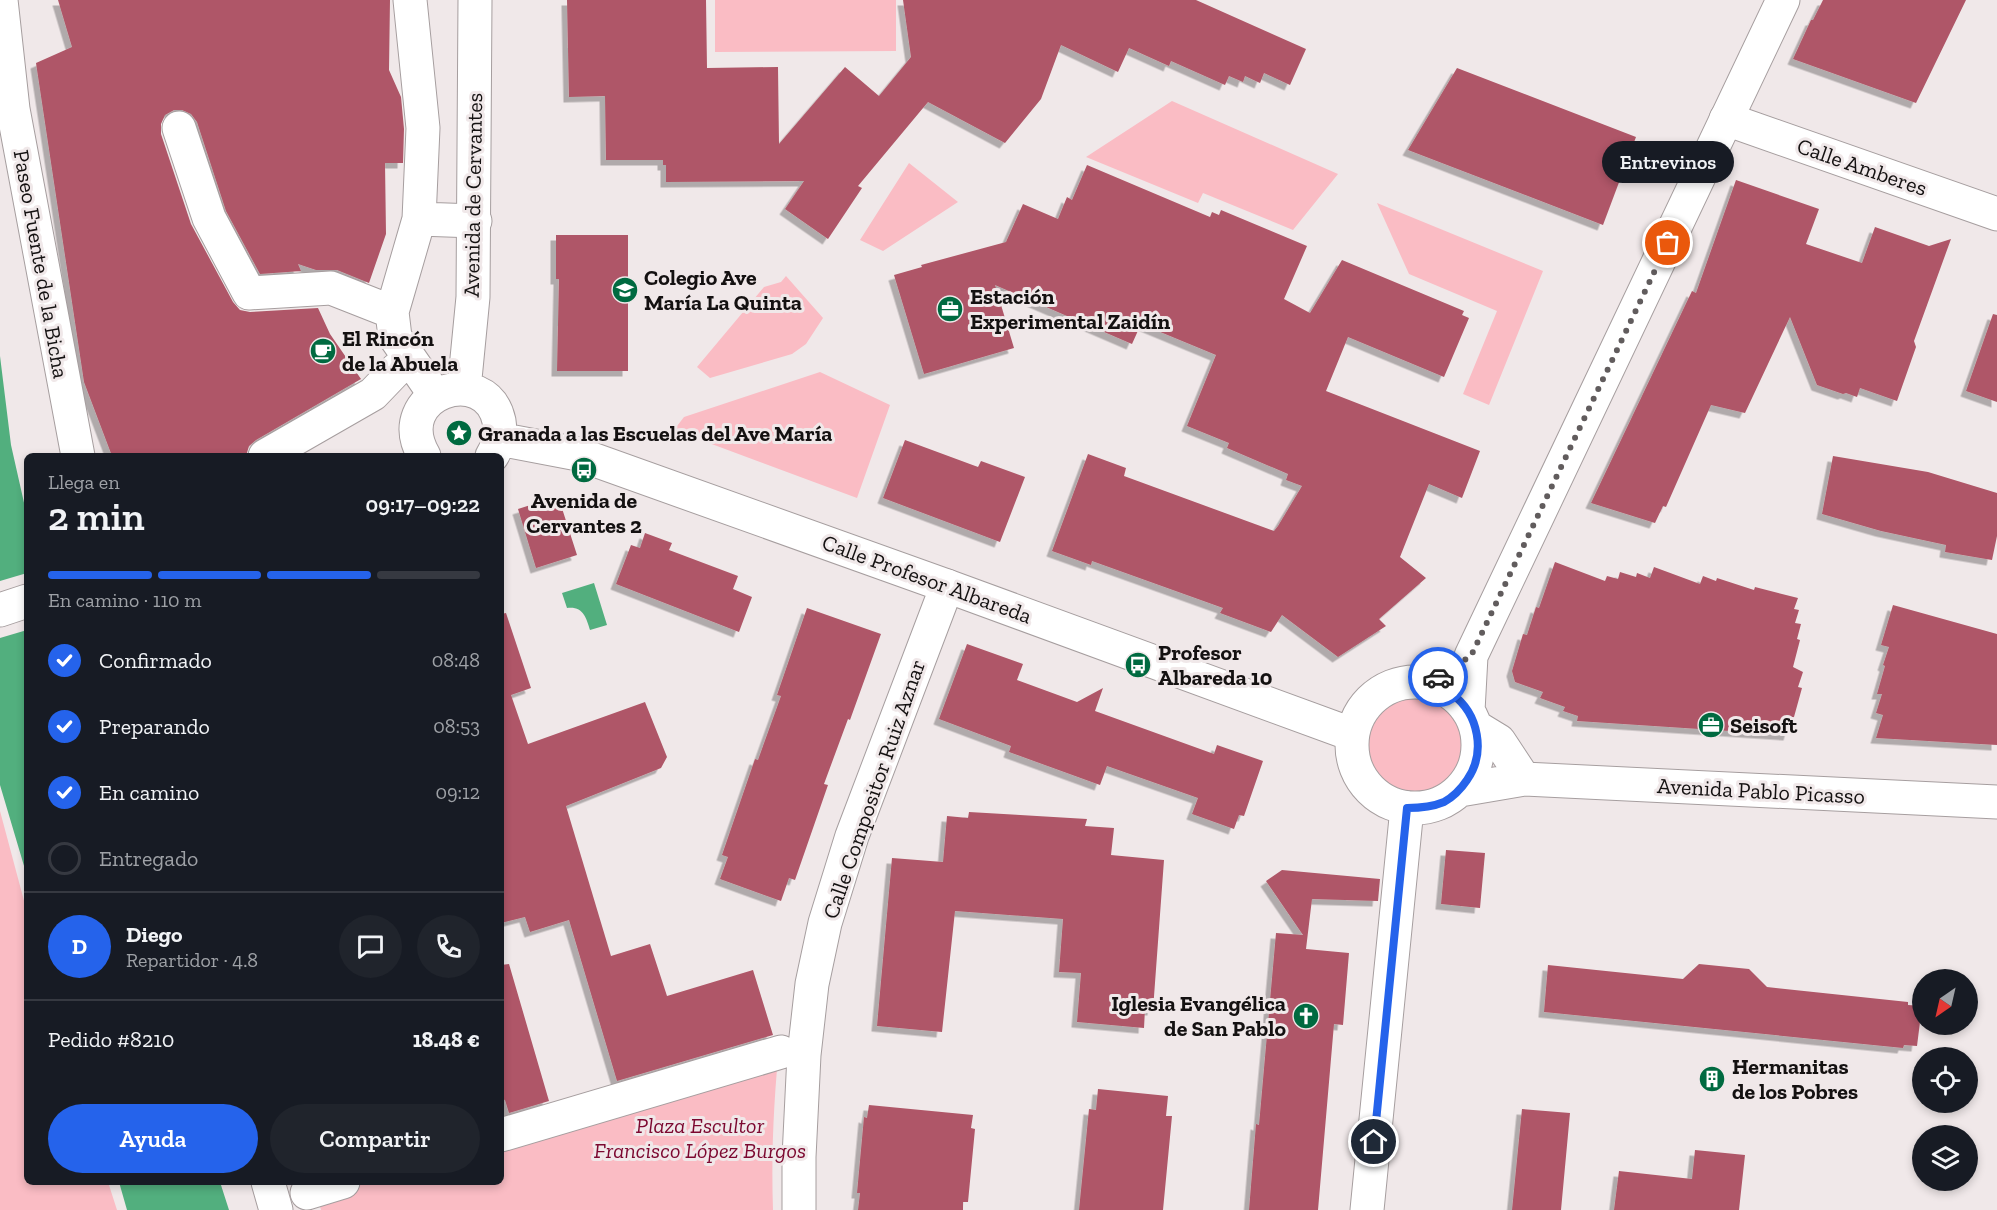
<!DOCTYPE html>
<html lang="es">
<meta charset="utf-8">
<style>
body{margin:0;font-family:"Zilla Slab",serif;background:#20242c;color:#f1f3f6;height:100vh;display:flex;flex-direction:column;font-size:22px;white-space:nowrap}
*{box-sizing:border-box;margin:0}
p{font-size:20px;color:#9ea1a6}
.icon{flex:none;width:33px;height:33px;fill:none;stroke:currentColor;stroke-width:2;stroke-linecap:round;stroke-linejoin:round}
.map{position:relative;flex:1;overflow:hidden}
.details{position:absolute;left:24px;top:453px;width:480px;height:732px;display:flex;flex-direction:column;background:#171b24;border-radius:9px;box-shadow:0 3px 9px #0003}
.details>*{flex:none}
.needle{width:39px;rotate:214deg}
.fabs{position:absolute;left:1912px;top:969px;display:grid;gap:12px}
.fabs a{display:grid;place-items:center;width:66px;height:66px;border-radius:50%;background:#171b24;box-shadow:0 3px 9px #0003;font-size:30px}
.pin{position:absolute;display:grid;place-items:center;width:51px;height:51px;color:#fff;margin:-26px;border:3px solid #fff;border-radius:50%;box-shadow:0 2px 6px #0007}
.courier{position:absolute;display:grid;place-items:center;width:60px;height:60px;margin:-30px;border:4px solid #2563eb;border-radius:50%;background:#fff;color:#222;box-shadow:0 2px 8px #0007}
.bubble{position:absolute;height:42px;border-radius:21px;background:#171b24;box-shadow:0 3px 9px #0003;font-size:20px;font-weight:600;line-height:42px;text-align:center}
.overview em{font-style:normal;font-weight:600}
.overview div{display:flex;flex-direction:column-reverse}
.overview{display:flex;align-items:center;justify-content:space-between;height:102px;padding:0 24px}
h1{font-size:39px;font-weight:600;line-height:45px}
.bar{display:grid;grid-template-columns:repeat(4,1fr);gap:9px 6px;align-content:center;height:72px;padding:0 24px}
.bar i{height:8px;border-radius:4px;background:#363941}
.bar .selected{background:#2563eb}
.bar p{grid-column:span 4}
.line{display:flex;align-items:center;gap:15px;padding:0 24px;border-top:2px solid #363941}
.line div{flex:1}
.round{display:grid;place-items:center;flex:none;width:63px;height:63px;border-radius:32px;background:#20242c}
ol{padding:0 24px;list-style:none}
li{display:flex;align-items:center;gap:18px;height:66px}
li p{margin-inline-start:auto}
li .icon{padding:6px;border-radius:50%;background:#2563eb;color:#fff;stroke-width:4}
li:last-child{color:#9ea1a6}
li i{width:33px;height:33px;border:3px solid #363941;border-radius:50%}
.cta{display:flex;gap:12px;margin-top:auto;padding:12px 24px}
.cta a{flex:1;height:69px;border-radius:36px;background:#2563eb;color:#fff;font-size:24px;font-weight:600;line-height:69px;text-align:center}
.cta a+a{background:#20242c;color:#f1f3f6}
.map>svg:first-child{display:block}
.green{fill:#fabcc4}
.water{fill:#52af7e}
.pier{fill:#f0e8e9}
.building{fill:#af5767;filter:url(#shadow)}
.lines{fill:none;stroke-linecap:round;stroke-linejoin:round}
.minor-casing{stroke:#a69e9f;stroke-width:35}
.major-casing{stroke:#a69e9f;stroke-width:35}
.minor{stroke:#fff;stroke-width:33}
.major{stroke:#fff;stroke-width:33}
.done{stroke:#615c5d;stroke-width:6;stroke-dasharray:0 10.8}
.route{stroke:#2563eb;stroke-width:8}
.labels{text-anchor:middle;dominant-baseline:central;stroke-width:6;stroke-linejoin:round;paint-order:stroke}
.street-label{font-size:22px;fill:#141111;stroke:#f0e8e9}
.poi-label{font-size:22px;font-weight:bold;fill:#141111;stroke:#f0e8e9;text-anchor:start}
.park-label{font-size:22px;font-style:italic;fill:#7c0830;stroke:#f0e8e9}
</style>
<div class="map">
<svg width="1997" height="1210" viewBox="0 0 1997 1210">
<defs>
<filter id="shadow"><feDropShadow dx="-5.5" dy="5.5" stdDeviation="0" flood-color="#0004"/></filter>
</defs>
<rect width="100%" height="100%" fill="#f0e8e9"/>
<path class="green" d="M 715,0 L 896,0 L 896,51 L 715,52 Z
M 1172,101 L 1338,174 L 1293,230 L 1203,193 L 1198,203 L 1086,157 Z
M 909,163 L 958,202 L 883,251 L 860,240 Z
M 1377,203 L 1543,271 L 1489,405 L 1463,394 L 1497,311 L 1409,274 Z
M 786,276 L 823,318 L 806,344 L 792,354 L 710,378 L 697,367 L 764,287 L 781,282 Z
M 820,372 L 890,405 L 857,498 L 674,430 L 684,417 Z
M1368 746a48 48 0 1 1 96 0a48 48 0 1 1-96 0Z
M 0,811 L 27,912 L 27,1182 L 108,1182 L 117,1210 L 0,1210 Z
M 780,1038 C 774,1095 771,1152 773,1210 L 321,1210 L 313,1182 L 501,1182 L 501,1122 Z"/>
<path class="water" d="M 0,356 L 11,445 L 27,516 L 27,876 L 0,785 Z
M 594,583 L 607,625 L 590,630 C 586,617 583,606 567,608 L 562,593 Z
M 119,1182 L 220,1182 L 229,1210 L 127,1210 Z"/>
<path class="pier" d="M 27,573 L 27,630 L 0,638 L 0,581 Z"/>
<path class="building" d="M 58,0 L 390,0 L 389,70 L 401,97 L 404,129 L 403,163 L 385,163 L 386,234 L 369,283 L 337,270 L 316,270 L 298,264 L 301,271 L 260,274 L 226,211 L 197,122 L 191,114 L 182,110 L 174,110 L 165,115 L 161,124 L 161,134 L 191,224 L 233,302 L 240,310 L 250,312 L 318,308 L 330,334 L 361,379 L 256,440 L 249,446 L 246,456 L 112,456 L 84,382 L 36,63 L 72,47 Z
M 567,0 L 706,0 L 707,68 L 778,67 L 779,144 L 845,67 L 879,96 L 911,57 L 903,0 L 1196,0 L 1306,49 L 1290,85 L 1264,73 L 1260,83 L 1245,76 L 1243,82 L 1229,76 L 1225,85 L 1171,61 L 1169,66 L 1129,48 L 1118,72 L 1061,45 L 1041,99 L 1005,143 L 928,102 L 858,186 L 862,188 L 828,239 L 785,209 L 804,181 L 666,182 L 666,165 L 663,165 L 663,160 L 606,160 L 605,96 L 569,97 Z
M 1823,0 L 1966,0 L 1916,103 L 1793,59 L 1811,20 L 1813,20 Z
M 1457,68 L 1636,137 L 1603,225 L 1408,150 Z
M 1087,165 L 1210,217 L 1212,212 L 1219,215 L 1221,210 L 1307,246 L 1284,299 L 1310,313 L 1342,260 L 1464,311 L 1462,315 L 1469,318 L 1444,377 L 1348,337 L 1326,391 L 1480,451 L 1462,498 L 1429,484 L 1400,557 L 1426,578 L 1379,619 L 1386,626 L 1338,657 L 1282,615 L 1271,632 L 1220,613 L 1223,608 L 1092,561 L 1091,565 L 1052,551 L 1088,454 L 1126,468 L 1124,476 L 1274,531 L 1278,526 L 1302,486 L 1286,480 L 1288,474 L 1227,448 L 1229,443 L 1187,426 L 1216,355 L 1141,324 L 1132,344 L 995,285 L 1014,348 L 924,374 L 894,275 L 922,267 L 921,265 L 1006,242 L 1023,204 L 1058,219 L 1067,197 L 1072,200 Z
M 1736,180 L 1819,209 L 1806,244 L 1862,263 L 1875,227 L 1929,246 L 1951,239 L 1914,341 L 1916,347 L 1897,401 L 1860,388 L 1857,397 L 1846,393 L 1843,394 L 1817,385 L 1790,317 L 1745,413 L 1711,405 L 1666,507 L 1663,506 L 1655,523 L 1591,503 L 1692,291 L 1696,293 Z
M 556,235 L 628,235 L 628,371 L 557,371 L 559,279 L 556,279 Z
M 1993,314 L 1997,315 L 1997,402 L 1966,391 Z
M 905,440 L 978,467 L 981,461 L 1025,477 L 1000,542 L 883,498 Z
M 1833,456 L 1928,472 L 1997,493 L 1997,536 L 1992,560 L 1945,552 L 1946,545 L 1881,531 L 1822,514 Z
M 559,499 L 577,555 L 536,568 L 518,509 L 543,501 L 544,504 Z
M 645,533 L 672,543 L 669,550 L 738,576 L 733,589 L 752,597 L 739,632 L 616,584 L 631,545 L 640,548 Z
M 1555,562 L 1605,581 L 1607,576 L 1618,579 L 1620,572 L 1636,577 L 1637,573 L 1650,578 L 1654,567 L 1700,584 L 1703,576 L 1716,581 L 1717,578 L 1754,590 L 1755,587 L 1798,598 L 1794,609 L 1799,610 L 1795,623 L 1801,624 L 1797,639 L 1800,640 L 1793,667 L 1803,672 L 1798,687 L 1802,688 L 1789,735 L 1577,721 L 1578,716 L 1563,711 L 1565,707 L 1540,698 L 1543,692 L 1515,682 L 1512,671 L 1523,634 L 1527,635 L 1536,607 L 1539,608 Z
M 1893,605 L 1997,634 L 1997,745 L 1876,738 L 1883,715 L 1876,713 L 1882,694 L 1877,694 L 1885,666 L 1883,665 L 1889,647 L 1881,645 Z
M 807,608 L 881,634 L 850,720 L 848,719 L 824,784 L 828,785 L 795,880 L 789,878 L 781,901 L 720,879 L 728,857 L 722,855 L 755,759 L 758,760 L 781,696 L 777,695 Z
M 506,613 L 531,688 L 511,695 L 528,744 L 645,702 L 667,757 L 661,768 L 566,806 L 611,956 L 650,944 L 667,996 L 753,970 L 773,1035 L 617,1081 L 569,920 L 530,932 L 525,917 L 501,923 L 501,614 Z
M 967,644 L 1023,664 L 1017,680 L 1077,702 L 1103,688 L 1095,711 L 1214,754 L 1217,745 L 1263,761 L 1244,816 L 1239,815 L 1234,829 L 1192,814 L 1198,798 L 1107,766 L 1100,785 L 1009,752 L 1011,746 L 939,719 Z
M 969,812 L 1087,819 L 1085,826 L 1114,828 L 1111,855 L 1164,860 L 1153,1010 L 1145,1009 L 1144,1028 L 1077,1022 L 1081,973 L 1059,972 L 1063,919 L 955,911 L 942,1032 L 877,1026 L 892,858 L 943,862 L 947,816 L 968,818 Z
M 1446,850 L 1485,853 L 1480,908 L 1441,904 Z
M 1282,870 L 1380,879 L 1378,901 L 1312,899 L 1306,949 L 1349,953 L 1343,1025 L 1334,1024 L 1318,1210 L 1249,1210 L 1256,1124 L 1259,1125 L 1276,933 L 1303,935 L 1266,881 Z
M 509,964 L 549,1101 L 509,1113 L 505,1100 L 501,1099 L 501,965 Z
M 1699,964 L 1749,969 L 1767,987 L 1908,1002 L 1908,1005 L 1922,1006 L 1917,1046 L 1904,1045 L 1903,1048 L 1544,1012 L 1548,965 L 1683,979 Z
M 1098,1089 L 1168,1096 L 1166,1116 L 1172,1116 L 1163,1210 L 1079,1210 L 1089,1109 L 1096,1110 Z
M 869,1105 L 973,1115 L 971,1128 L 975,1129 L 968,1202 L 963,1202 L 963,1210 L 858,1210 L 860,1193 L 857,1193 L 864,1117 L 867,1118 Z
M 1522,1109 L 1570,1113 L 1561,1210 L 1512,1210 Z
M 1695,1150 L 1745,1155 L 1739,1210 L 1614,1210 L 1619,1171 L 1692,1179 Z"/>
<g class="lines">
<defs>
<path id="minor" d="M 1,0 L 13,109 L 78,456
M 410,0 L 423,128 L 419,219 L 392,312 L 395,337 L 435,395
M 1726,119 L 1997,214
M 179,128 L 209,218 L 249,293 L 331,288 L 392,312
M 419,219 L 475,221
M 265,456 L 373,394 L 397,369
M 501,1135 L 781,1052
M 307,1193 L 343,1182
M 799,1210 L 799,1157 L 804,1055 L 812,984 L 825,923 L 852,836 L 947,586
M 1367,1210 L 1407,808"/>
<path id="major" d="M 464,389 L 473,297 L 475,0
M 499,439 L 578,454 L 947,586 L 1351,734
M 424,456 C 388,393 486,361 499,421 C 501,434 499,445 492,456
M 0,610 L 27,601
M1352 745a63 63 0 1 1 126 0a63 63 0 1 1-126 0Z
M 1468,711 L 1471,656 L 1783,0
M 1476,727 L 1499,741 L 1524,779
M 1460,790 L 1524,779 L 1997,802
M 268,1182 L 276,1210"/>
</defs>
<use href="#minor" class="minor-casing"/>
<use href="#major" class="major-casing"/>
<use href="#minor" class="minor"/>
<use href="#major" class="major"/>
</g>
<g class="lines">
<path class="done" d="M 1438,677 L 1471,656 L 1668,243"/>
<path class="route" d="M 1374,1142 L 1407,808 C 1420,808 1432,807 1444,802 C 1453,797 1461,789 1467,780 C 1486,753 1479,714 1452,694 C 1445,688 1436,686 1427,683 L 1438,677"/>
</g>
<defs>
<symbol id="school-disc" viewBox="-11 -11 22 22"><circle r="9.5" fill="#006a40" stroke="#f0e8e9"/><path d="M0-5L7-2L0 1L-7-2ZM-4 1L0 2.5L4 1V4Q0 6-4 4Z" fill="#fff"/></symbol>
<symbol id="office-disc" viewBox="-11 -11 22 22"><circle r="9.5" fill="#006a40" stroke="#f0e8e9"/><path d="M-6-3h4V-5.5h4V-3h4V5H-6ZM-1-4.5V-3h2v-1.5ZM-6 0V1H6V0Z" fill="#fff"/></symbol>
<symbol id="cafe-disc" viewBox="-11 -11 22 22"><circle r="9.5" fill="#006a40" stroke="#f0e8e9"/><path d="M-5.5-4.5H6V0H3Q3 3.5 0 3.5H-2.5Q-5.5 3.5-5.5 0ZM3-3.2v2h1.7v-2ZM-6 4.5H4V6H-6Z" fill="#fff"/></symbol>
<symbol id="sight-disc" viewBox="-11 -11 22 22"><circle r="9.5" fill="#006a40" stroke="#f0e8e9"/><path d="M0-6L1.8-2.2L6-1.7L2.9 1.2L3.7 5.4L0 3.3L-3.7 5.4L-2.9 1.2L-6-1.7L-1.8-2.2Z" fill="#fff"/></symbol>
<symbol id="bus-disc" viewBox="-11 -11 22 22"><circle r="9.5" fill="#006a40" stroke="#f0e8e9"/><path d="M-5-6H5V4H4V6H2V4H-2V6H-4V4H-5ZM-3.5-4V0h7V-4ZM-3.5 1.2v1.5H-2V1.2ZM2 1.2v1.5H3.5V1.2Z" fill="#fff"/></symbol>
<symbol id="church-disc" viewBox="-11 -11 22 22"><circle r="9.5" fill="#006a40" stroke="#f0e8e9"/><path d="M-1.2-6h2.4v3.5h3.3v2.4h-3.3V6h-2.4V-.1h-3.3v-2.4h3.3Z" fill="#fff"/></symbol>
<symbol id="building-disc" viewBox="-11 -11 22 22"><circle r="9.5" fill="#006a40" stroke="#f0e8e9"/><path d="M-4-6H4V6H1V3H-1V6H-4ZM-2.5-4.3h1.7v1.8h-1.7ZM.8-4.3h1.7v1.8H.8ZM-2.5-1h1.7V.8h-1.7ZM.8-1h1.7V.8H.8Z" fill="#fff"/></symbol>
</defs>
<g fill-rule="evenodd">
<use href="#school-disc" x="610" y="275" width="30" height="30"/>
<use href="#office-disc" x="935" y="294" width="30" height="30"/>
<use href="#cafe-disc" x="308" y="336" width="30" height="30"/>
<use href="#sight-disc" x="444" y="418" width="30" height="30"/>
<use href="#bus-disc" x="569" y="455" width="30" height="30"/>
<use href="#bus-disc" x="1123" y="650" width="30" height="30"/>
<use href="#office-disc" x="1696" y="710" width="30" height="30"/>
<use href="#church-disc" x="1291" y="1001" width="30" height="30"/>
<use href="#building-disc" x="1697" y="1064" width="30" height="30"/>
</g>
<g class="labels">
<g class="street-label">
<text transform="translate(1862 167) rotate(19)">Calle Amberes</text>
<text transform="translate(473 195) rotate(-89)">Avenida de Cervantes</text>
<text transform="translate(41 264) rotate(80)">Paseo Fuente de la Bicha</text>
<text transform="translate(927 579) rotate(20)">Calle Profesor Albareda</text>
<text transform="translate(874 789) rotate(-71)">Calle Compositor Ruiz Aznar</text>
<text transform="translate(1761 791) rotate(3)">Avenida Pablo Picasso</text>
</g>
<g class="poi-label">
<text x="644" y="277">Colegio Ave<tspan x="644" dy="25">María La Quinta</tspan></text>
<text x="970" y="296">Estación<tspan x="970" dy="25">Experimental Zaidín</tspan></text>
<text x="342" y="338">El Rincón<tspan x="342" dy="25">de la Abuela</tspan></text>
<text x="478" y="433">Granada a las Escuelas del Ave María</text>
<text x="584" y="500" text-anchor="middle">Avenida de<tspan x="584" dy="25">Cervantes 2</tspan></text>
<text x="1158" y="652">Profesor<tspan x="1158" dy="25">Albareda 10</tspan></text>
<text x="1730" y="725">Seisoft</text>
<text x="1286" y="1003" text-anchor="end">Iglesia Evangélica<tspan x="1286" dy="25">de San Pablo</tspan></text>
<text x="1732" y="1066">Hermanitas<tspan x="1732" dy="25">de los Pobres</tspan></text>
</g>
<g class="park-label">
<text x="700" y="1125">Plaza Escultor<tspan x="700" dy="25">Francisco López Burgos</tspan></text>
</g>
</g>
</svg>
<div class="fabs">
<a><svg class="needle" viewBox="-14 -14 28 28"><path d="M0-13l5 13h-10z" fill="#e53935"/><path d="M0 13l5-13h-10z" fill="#9ea1a6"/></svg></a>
<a><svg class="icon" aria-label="locate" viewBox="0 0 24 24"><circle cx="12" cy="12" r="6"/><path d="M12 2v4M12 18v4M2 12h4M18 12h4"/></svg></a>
<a><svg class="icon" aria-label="layers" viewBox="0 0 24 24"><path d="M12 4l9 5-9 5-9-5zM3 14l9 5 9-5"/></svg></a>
</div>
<div class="pin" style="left:1668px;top:243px;background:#ea580c"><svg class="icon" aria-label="bag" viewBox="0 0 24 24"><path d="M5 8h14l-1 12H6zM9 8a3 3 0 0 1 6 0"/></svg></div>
<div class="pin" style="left:1374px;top:1142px;background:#1f2937"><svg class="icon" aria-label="home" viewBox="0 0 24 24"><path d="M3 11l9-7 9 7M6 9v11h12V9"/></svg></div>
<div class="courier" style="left:1438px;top:677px"><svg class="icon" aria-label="car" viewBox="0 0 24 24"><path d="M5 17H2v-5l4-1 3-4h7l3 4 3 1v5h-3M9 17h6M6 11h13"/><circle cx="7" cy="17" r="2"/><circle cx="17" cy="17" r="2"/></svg></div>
<div class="bubble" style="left:1602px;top:141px;width:132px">Entrevinos</div>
<section class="details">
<div class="overview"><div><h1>2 min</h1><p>Llega en</p></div><em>09:17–09:22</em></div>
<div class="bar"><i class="selected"></i><i class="selected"></i><i class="selected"></i><i></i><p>En camino · 110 m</p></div>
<ol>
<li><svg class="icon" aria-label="check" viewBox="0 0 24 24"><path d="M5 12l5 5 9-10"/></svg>Confirmado<p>08:48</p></li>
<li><svg class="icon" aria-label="check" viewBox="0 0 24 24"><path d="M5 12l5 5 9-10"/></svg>Preparando<p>08:53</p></li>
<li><svg class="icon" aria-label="check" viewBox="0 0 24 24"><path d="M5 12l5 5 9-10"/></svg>En camino<p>09:12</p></li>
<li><i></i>Entregado</li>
</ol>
<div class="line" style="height:108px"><b class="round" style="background:#2563eb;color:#fff">D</b><div><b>Diego</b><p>Repartidor · 4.8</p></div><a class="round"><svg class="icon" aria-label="chat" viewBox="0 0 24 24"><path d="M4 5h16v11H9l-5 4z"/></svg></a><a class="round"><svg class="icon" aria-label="phone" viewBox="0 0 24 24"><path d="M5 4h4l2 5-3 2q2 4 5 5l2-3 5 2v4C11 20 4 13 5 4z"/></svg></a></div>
<div class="line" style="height:78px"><div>Pedido #8210</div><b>18.48 €</b></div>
<div class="cta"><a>Ayuda</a><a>Compartir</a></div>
</section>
</div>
